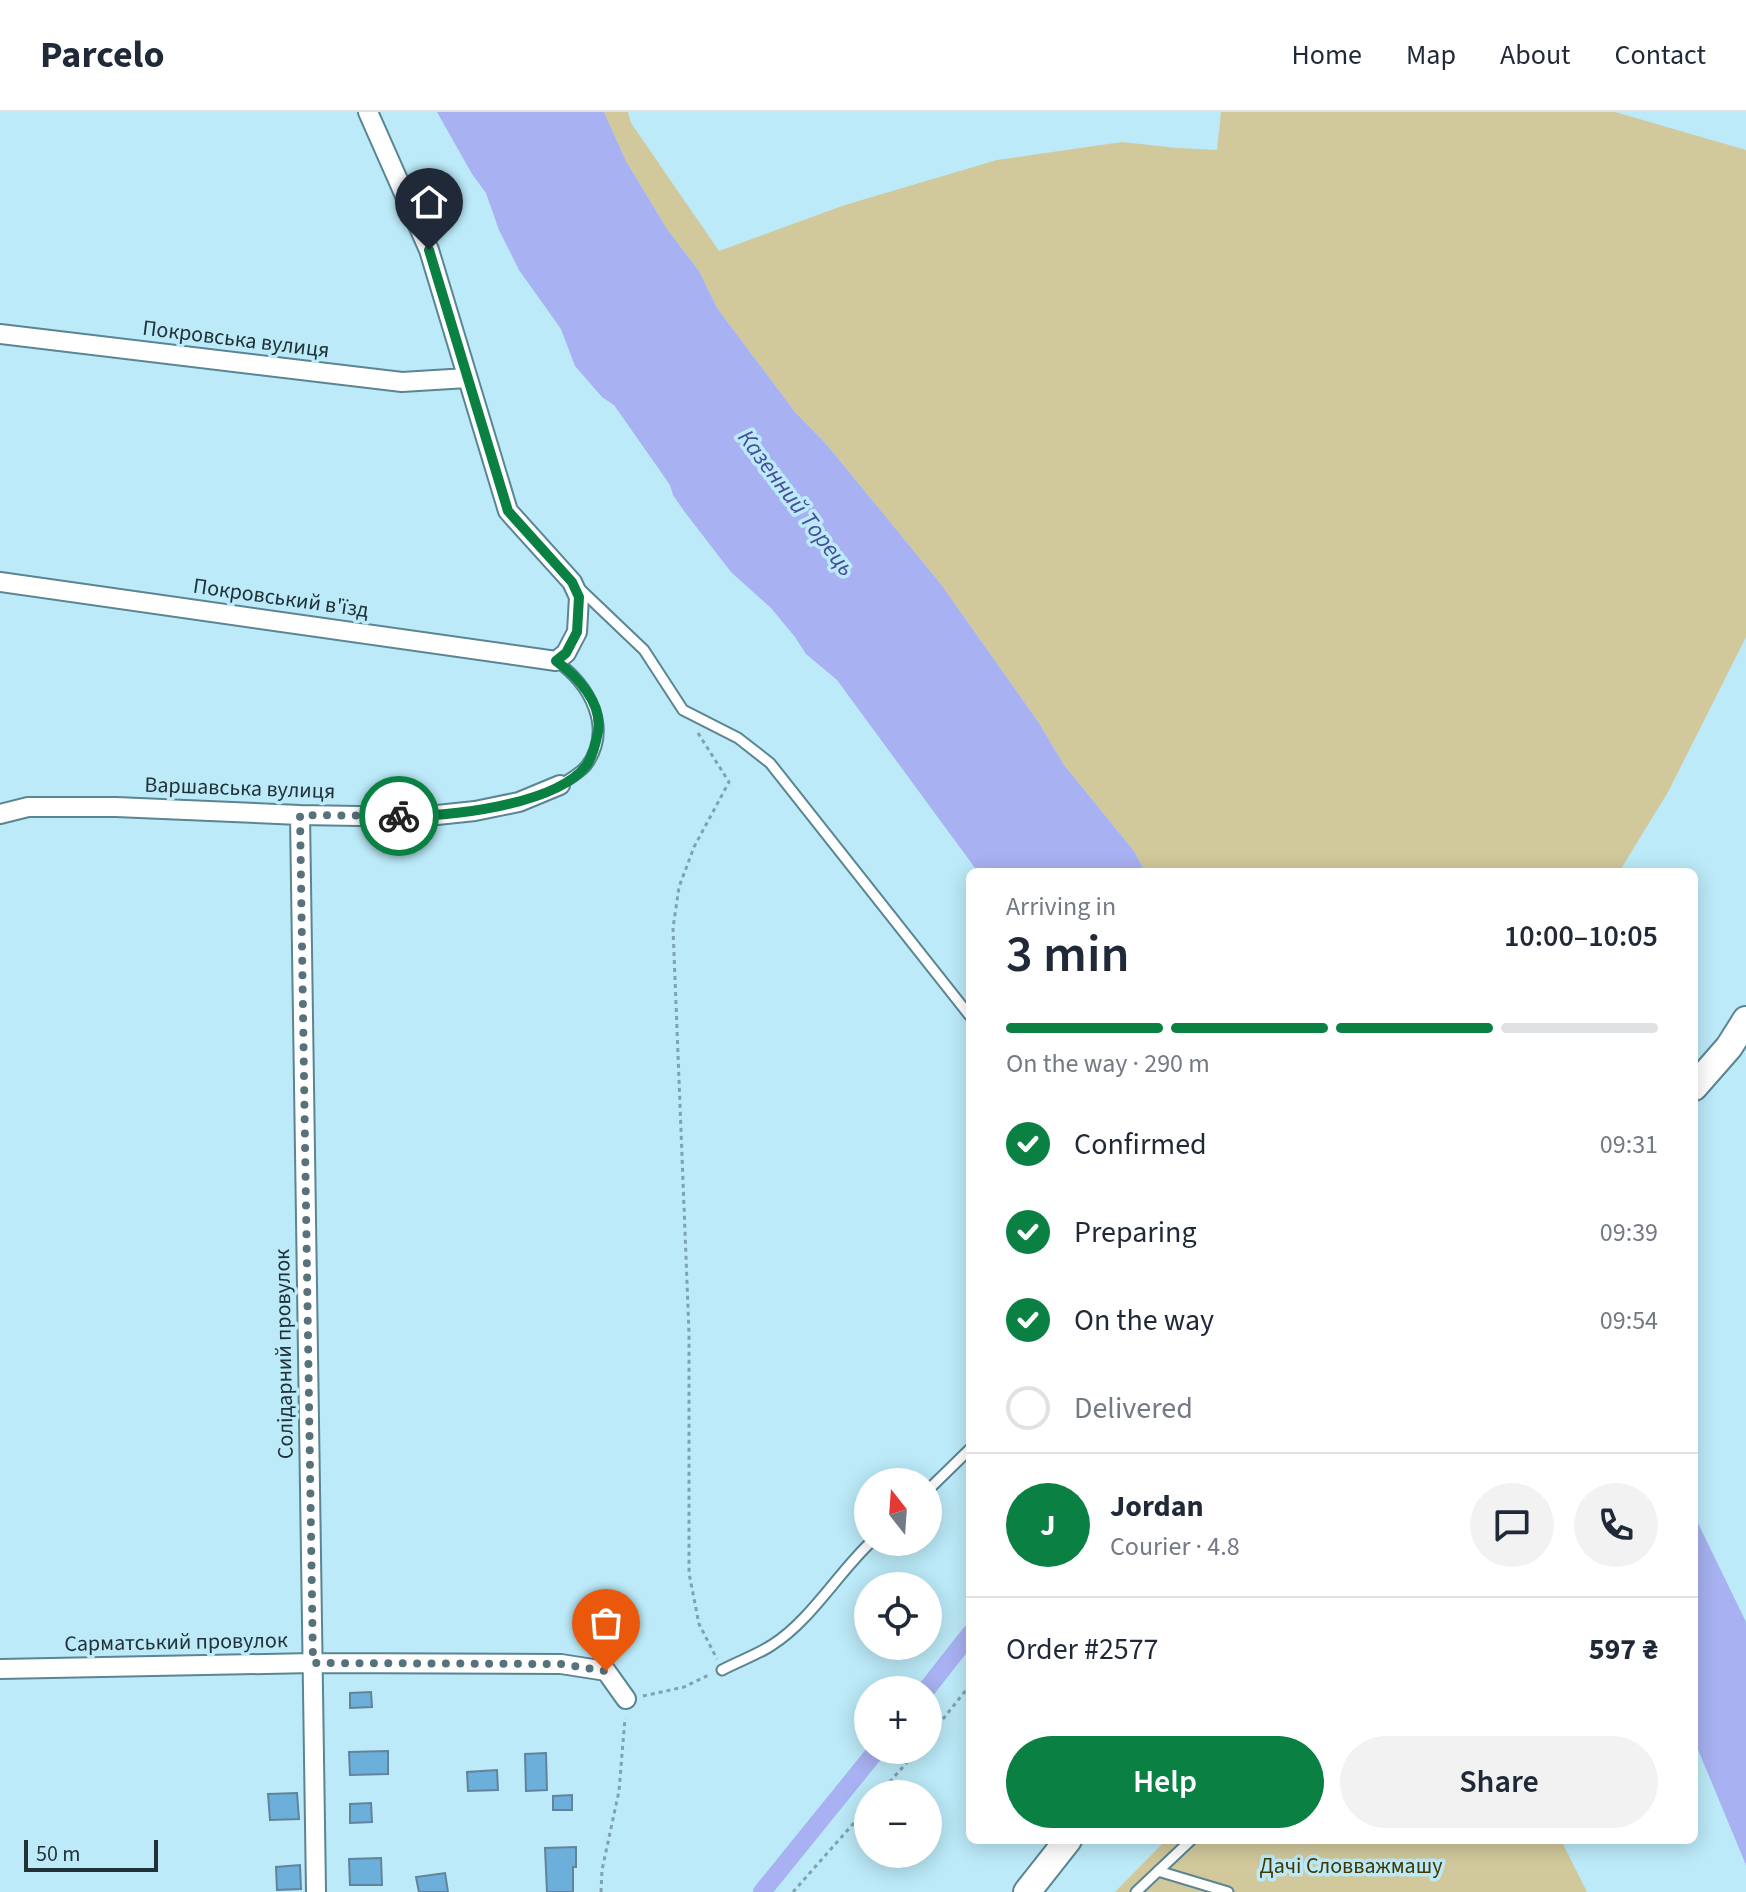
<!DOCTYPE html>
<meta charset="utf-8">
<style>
body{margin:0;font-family:"Source Sans 3",sans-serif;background:#f2f2f3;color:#1f2937;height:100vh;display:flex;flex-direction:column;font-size:30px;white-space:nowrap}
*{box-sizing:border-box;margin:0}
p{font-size:26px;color:#747a83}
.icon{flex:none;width:44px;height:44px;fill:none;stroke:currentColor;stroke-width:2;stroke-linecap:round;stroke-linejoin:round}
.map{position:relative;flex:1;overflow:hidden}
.panel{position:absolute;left:966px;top:756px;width:732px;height:976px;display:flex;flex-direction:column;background:#fff;border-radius:12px;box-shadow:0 4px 20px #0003}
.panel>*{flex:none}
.needle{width:52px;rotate:343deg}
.controls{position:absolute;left:854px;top:1356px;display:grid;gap:16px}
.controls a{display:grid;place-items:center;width:88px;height:88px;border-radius:50%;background:#fff;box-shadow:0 4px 20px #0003;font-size:40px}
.scale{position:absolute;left:24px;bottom:20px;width:134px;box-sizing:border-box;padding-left:8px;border:4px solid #203238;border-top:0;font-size:22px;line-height:28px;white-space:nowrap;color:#203238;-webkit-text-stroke:6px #bceaf8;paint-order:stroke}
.pin{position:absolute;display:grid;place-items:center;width:68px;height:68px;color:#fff;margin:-82px -34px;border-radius:50% 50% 50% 0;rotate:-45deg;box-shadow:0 0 8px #0007}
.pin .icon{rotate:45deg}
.courier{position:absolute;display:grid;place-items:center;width:80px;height:80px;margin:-40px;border:6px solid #0b8043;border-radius:50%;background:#fff;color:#222;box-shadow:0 2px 10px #0007}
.summary em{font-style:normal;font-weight:600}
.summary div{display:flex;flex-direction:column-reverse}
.summary{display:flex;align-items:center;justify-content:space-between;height:136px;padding:0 40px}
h1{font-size:52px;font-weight:600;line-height:60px}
.bar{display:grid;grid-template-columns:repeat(4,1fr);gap:12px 8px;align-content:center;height:96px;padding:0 40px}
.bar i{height:10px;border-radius:6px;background:#e0e1e3}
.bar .active{background:#0b8043}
.bar p{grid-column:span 4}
.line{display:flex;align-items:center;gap:20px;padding:0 40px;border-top:2px solid #e0e1e3}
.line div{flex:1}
.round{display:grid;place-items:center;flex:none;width:84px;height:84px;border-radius:42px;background:#f2f2f3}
ol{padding:0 40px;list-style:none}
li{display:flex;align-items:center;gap:24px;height:88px}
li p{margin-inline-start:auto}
li .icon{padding:8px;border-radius:50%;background:#0b8043;color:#fff;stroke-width:4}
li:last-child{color:#747a83}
li i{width:44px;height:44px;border:4px solid #e0e1e3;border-radius:50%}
.button{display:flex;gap:16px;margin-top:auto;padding:16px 40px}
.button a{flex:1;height:92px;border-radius:48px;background:#0b8043;color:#fff;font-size:32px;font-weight:600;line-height:92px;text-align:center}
.button a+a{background:#f2f2f3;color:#1f2937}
header{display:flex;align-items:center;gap:48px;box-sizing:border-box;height:112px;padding:0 40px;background:#fff;border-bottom:2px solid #e0e1e3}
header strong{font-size:38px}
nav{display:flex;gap:44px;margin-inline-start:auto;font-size:28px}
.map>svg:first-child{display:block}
.green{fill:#d1c89c}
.water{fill:#a8b1f1}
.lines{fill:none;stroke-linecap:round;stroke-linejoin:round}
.canal{stroke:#a8b1f1;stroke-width:18}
.building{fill:#6dafdb;stroke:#62849a;stroke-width:2}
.lane-casing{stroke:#5a8592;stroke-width:13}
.street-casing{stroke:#5a8592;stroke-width:22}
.secondary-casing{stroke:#5a8592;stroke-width:30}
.path{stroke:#7fa3ad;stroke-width:3;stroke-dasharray:4 4;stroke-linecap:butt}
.lane{stroke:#fff;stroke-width:9}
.street{stroke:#fff;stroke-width:18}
.secondary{stroke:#fff;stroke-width:26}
.done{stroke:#57727b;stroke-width:8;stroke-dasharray:0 14.4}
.route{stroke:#0b8043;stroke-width:10}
.labels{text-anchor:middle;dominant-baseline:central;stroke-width:7;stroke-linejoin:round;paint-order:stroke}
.street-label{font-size:22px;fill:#203238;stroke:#bceaf8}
.park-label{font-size:22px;fill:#433900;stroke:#bceaf8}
.water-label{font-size:24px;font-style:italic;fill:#484c99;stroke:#bceaf8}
</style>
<header>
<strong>Parcelo</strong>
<nav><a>Home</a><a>Map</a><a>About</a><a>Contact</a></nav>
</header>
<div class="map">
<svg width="1746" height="1780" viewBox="0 0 1746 1780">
<rect width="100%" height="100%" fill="#bceaf8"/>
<path class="green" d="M 604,0 L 628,0 L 631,11 L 719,139 L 845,93 L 997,48 L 1122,30 L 1177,36 L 1217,38 L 1221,0 L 1615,0 L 1746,38 L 1746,525 L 1668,680 L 1619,760 L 1145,760 L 1134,739 L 1064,653 L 1039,611 L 940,471 L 827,333 L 795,300 L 717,196 L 699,159 L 667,117 L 626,49 Z
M 1166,1728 L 1561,1728 L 1587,1780 L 1115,1780 Z"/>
<path class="water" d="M 437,0 L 604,0 L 626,49 L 667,117 L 699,159 L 717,196 L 795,300 L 827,333 L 940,471 L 1039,611 L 1064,653 L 1134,739 L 1145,760 L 978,760 L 837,568 L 806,542 L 795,525 L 771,496 L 731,460 L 684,399 L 673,383 L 670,373 L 614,293 L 602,285 L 575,254 L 561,217 L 519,158 L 499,118 L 486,81 L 472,62 Z
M 1694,1403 L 1746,1510 L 1746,1753 L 1694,1628 Z"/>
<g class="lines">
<path class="canal" d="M 926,1578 L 970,1522
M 762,1780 L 877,1638"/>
</g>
<path class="building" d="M 371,1580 L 372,1595 L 350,1596 L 350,1581 Z
M 388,1639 L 388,1662 L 350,1663 L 349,1640 Z
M 546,1641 L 547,1678 L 526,1679 L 525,1642 Z
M 497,1658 L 498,1678 L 468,1679 L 467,1660 Z
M 297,1681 L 299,1707 L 270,1708 L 268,1682 Z
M 572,1683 L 572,1698 L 553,1698 L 553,1684 Z
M 371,1691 L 372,1710 L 350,1711 L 350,1692 Z
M 576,1735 L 576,1755 L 573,1755 L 573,1780 L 547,1780 L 545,1736 Z
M 381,1746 L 382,1773 L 350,1773 L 349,1747 Z
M 300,1753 L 301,1777 L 277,1778 L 276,1755 Z
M 445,1761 L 448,1780 L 419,1780 L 416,1765 Z"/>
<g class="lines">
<defs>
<path id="lane" d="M 580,477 L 644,538 L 683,598 L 738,626 L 770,651 L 970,904
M 556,549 C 589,572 614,616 586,654 C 580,661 568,668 560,673
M 928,1378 L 970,1337
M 722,1558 C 739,1549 757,1543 772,1533 C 810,1509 838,1461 871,1430
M 1158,1759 L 1228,1780
M 1136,1780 L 1191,1728"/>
<path id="street" d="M 0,222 L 402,270 L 467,266
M 0,470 L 556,549 L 566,541 L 577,520 L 579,485 L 572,470 L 508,399 L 429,138 L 368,0
M 0,702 L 28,695 L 116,695 L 300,703 L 418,705 L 475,699 L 519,690 L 560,673
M 300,703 L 316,1780
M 0,1557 L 313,1551 L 561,1552 L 606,1559 L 626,1587"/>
<path id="secondary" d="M 1694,975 L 1729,935 L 1746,908
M 1027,1780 L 1068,1728"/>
</defs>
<use href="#lane" class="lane-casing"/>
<use href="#street" class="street-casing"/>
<use href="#secondary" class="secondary-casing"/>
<path class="path" d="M 698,621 L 729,670 L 694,735 L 679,775 L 673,816 L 689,1221 L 689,1461 L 699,1512 L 717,1547
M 643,1584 L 684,1575 L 711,1562
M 928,1626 L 970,1573
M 879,1682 L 918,1638
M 601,1780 L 602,1758 L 619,1679 L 625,1606
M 793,1780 L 868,1695"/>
<use href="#lane" class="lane"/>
<use href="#street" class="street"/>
<use href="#secondary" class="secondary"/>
</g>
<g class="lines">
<path class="done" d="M 399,704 L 300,703 L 313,1551 L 561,1552 L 606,1559"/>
<path class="route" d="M 399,704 C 446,705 554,694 586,654 C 593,645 596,630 598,620 C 603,591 577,564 556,549 L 566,541 L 577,520 L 579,485 L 572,470 L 508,399 L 429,138"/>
</g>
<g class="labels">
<g class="street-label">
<text transform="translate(236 227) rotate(7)">Покровська вулиця</text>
<text transform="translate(281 486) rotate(8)">Покровський в'їзд</text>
<text transform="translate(240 676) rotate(2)">Варшавська вулиця</text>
<text transform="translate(284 1242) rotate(-91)">Солідарний провулок</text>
<text transform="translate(176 1530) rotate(-1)">Сарматський провулок</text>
</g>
<g class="park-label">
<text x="1351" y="1754">Дачі Словважмашу</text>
</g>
<g class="water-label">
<text transform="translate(796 391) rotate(53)">Казенний Торець</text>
</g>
</g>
</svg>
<div class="controls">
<a><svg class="needle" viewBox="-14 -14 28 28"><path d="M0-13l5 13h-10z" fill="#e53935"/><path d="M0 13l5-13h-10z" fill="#747a83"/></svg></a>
<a><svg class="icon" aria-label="locate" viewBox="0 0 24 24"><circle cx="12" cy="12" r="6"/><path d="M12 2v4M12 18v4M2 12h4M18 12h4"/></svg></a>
<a>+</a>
<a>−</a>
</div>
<div class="scale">50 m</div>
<div class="pin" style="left:606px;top:1559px;background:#ea580c"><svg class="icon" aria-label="bag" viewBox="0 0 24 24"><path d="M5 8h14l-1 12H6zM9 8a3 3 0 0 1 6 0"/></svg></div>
<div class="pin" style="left:429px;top:138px;background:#1f2937"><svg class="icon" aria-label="home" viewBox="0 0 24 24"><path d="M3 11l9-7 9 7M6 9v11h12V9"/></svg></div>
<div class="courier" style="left:399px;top:704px"><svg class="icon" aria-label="bike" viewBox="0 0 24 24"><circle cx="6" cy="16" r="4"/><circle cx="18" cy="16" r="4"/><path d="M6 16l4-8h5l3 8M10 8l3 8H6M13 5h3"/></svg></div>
<section class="panel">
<div class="summary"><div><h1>3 min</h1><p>Arriving in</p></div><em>10:00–10:05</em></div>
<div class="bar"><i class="active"></i><i class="active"></i><i class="active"></i><i></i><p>On the way · 290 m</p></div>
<ol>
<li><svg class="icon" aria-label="check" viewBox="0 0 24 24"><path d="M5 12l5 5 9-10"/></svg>Confirmed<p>09:31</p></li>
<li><svg class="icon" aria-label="check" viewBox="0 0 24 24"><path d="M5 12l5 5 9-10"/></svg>Preparing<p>09:39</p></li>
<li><svg class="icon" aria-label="check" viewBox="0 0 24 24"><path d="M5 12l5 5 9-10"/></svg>On the way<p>09:54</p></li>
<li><i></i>Delivered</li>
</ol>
<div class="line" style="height:144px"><b class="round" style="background:#0b8043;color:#fff">J</b><div><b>Jordan</b><p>Courier · 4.8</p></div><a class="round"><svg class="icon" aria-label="chat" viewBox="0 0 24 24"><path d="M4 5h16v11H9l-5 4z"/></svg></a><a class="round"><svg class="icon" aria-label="phone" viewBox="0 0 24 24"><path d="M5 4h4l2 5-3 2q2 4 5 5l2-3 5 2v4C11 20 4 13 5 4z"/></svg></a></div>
<div class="line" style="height:104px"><div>Order #2577</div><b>597 ₴</b></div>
<div class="button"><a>Help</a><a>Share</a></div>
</section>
</div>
